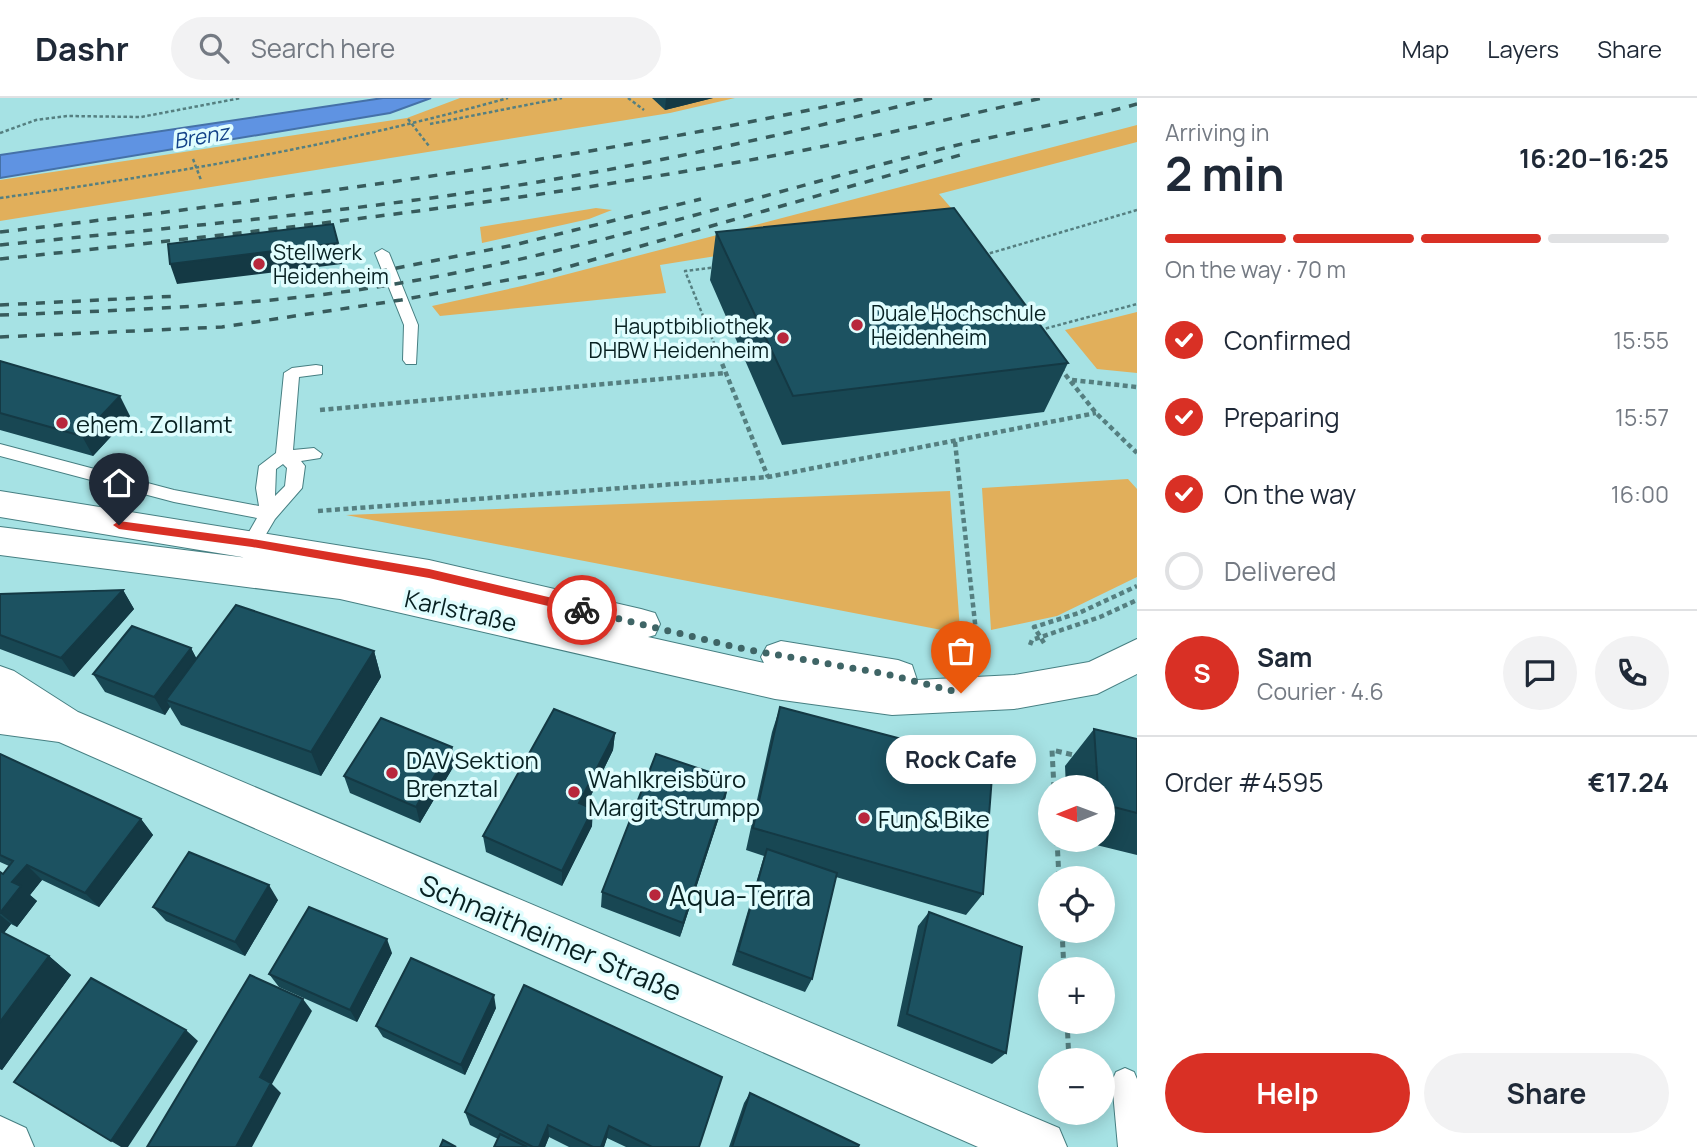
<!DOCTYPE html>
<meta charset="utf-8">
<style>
body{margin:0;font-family:Manrope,sans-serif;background:#f2f2f3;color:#1f2937;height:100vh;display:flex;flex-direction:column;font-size:26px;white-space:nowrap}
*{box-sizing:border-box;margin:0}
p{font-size:23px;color:#747a83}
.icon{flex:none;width:38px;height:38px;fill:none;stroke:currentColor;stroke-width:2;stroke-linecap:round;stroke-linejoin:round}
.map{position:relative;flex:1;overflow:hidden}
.sheet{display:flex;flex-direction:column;background:#fff;width:560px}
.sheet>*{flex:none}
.needle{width:46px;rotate:269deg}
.tools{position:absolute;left:1038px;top:677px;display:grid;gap:14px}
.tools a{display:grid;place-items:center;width:77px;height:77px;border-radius:50%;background:#fff;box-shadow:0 4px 18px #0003;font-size:35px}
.pin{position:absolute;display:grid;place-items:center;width:60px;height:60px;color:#fff;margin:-72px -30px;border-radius:50% 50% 50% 0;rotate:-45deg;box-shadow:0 0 7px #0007}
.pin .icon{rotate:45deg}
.courier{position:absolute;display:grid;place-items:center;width:70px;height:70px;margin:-35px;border:5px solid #d93025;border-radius:50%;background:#fff;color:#222;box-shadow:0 2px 9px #0007}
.bubble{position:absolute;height:49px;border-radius:24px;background:#fff;box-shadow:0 4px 18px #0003;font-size:23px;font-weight:700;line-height:49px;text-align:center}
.overview em{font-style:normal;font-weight:700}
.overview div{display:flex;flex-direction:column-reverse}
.overview{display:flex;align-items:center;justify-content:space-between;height:119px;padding:0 28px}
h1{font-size:46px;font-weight:700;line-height:52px}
.bar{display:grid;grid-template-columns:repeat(4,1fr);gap:10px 7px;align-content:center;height:84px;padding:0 28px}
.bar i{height:9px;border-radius:5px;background:#e0e1e3}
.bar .on{background:#d93025}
.bar p{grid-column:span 4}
.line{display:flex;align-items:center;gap:18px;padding:0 28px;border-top:2px solid #e0e1e3}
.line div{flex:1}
.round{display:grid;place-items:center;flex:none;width:74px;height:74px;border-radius:37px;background:#f2f2f3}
ol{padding:0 28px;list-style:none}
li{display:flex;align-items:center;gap:21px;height:77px}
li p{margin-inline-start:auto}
li .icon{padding:7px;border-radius:50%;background:#d93025;color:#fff;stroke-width:4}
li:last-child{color:#747a83}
li i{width:38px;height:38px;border:4px solid #e0e1e3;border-radius:50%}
.button{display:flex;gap:14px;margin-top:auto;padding:14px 28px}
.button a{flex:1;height:80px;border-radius:42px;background:#d93025;color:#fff;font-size:28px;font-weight:700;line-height:80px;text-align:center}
.button a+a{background:#f2f2f3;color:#1f2937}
header{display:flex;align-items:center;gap:42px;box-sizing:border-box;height:98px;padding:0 35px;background:#fff;border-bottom:2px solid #e0e1e3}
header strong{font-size:33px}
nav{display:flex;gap:38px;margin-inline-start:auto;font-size:24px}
.search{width:490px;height:63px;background:#f2f2f3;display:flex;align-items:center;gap:18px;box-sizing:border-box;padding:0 24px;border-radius:38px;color:#747a83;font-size:26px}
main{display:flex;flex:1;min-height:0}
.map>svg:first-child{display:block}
.green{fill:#e1af5b}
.water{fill:#5f93e2;stroke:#4571a8;stroke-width:2}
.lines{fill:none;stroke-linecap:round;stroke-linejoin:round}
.service-casing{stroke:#467f82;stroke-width:2}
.minor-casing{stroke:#467f82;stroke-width:2}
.tertiary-casing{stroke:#467f82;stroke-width:2}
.path-far2{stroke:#557f80;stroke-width:2.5;stroke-dasharray:3.5 2.5;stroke-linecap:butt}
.path-far1{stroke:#557f80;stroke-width:4.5;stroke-dasharray:5 3.5;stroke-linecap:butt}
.path{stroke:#557f80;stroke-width:5;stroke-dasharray:6 4.5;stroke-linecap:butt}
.service{fill:#fff;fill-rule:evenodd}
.minor{fill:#fff;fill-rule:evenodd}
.tertiary{fill:#fff;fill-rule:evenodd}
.rail{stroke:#375b5c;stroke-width:3.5;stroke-dasharray:9 9;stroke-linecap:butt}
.wall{fill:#184753}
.shaded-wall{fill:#143944}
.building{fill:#1c5261;stroke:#143944;stroke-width:2}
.route{fill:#d93025}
.done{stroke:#3f6566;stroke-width:7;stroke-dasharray:0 12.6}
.poi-dot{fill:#b8273c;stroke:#e0fdfe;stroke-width:2.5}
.labels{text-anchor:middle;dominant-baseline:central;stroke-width:7;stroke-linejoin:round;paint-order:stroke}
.far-water-label{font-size:21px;font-style:italic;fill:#124289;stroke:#e0fdfe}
.far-poi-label{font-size:21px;fill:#082122;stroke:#e0fdfe;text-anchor:start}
.poi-label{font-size:24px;fill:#082122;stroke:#e0fdfe;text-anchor:start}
.street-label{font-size:24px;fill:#082122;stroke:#e0fdfe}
.near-poi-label{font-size:28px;fill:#082122;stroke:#e0fdfe;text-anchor:start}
.near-street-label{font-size:28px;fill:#082122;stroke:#e0fdfe}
</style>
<header>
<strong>Dashr</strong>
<div class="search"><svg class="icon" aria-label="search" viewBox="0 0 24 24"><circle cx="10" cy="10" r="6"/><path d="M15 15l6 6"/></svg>Search here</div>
<nav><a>Map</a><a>Layers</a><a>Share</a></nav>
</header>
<main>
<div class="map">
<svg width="1137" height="1049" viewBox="0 0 1137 1049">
<rect width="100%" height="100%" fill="#a6e2e4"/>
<path class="green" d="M 460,0 L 735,0 L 670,15 L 0,123 L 0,82 L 407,20 Z
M 1137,27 L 1137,44 L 939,96 L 959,119 L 660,167 L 666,195 L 440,218 L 432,208 L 522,188 Z
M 596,110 L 612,112 L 589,121 L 482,145 L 480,129 Z
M 1137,214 L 1137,275 L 1097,271 L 1065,232 Z
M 1128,381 L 1137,391 L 1137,479 L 1057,518 L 991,532 L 982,390 Z
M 950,393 L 960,532 L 952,534 L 346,417 Z"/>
<path class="water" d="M 383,0 L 431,0 L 390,15 L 0,80 L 0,57 Z"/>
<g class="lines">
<defs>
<path id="service" d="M 382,151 L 389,155 L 418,227 L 416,266 L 406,266 L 403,262 L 404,227 L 375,155 Z
M 316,267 L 322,268 L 322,276 L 299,279 L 293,352 L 314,350 L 322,356 L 320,360 L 301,363 L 305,368 L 302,390 L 275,421 L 252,460 L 246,462 L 237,455 L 257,420 L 174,404 L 0,358 L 0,346 L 174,392 L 259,408 L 256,390 L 259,368 L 276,355 L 284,275 L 292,270 ZM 283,366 L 287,370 L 285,388 L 275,398 L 276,371 Z
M 1125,970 L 1134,974 L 1137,981 L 1137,1049 L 1118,1049 L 1112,983 L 1116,974 Z"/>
<path id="minor" d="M 0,393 L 429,462 L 641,511 L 655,515 L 660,526 L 655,537 L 648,539 L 764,565 L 761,559 L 767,548 L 781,543 L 898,562 L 912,567 L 917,582 L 1014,577 L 1089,564 L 1137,541 L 1137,576 L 1097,596 L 1014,611 L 892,617 L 775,601 L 340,501 L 0,457 L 0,429 L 248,460 L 0,419 Z
M 0,1018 L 26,1030 L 34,1049 L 0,1049 Z"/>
<path id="tertiary" d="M 0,568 L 14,573 L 78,614 L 1059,1030 L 1067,1049 L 978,1049 L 59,644 L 0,636 Z"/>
</defs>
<use href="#service" class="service-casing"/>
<use href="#minor" class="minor-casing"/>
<use href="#tertiary" class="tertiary-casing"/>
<path class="path-far2" d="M 628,0 L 644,12
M 408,21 L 429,48
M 430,26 L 562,0
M 0,35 L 36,22 L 67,18 L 141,19 L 241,0
M 193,61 L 201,82
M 0,100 C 172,76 341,47 508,0
M 984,157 L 1137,112
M 717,169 L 685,173 L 720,260
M 1040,232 L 1137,206"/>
<path class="path-far1" d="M 719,258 L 768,379
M 1060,270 L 1096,315 L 1137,355
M 1072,282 L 1137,289
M 320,312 L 726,275
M 955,344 L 978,552
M 318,413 L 768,379 L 1096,315
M 1044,545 L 1034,529 L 1079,515 L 1137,488
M 1030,547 L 1032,542 L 1100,519 L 1137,502"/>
<path class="path" d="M 1054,690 L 1052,652 L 1078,658
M 1057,742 L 1059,780
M 1062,833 L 1064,872
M 1067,924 L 1069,962"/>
<use href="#service" class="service"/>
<use href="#minor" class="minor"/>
<use href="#tertiary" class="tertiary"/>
<path class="rail" d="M 0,134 C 291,100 580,62 866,0
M 0,147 C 179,129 360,113 538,84 C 670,62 802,33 932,0
M 0,161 C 258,134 517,105 772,58 C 863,42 952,20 1042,0
M 325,184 L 514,147 L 701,101
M 0,207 L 179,198
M 0,217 C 132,212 265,208 395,186 C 574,156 746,101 921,56 C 993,37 1066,26 1137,6
M 0,239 L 222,229 L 401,202 L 550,174 L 964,56"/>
</g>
<path class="wall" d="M 652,0 L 713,0 L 665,12 Z
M 716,134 L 1068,265 L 1044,314 L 782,347 L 710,182 Z
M 0,263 L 130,318 L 93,358 L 0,332 Z
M 123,492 L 134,511 L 74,579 L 0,551 L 0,496 Z
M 191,550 L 196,560 L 374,553 L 381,579 L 321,678 L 181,627 L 170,609 L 165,617 L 105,594 L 93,576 Z
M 780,609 L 983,796 L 966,817 L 836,779 L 812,881 L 805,894 L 732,867 L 764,758 L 746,752 L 772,634 Z
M 1094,631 L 1137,641 L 1137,757 L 1076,742 L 1102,742 L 1102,690 L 1066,690 L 1065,668 Z
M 615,635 L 613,652 L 586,708 L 592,728 L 562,788 L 486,754 L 483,738 Z
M 452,649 L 455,666 L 420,725 L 350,695 L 344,678 Z
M 0,656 L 141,721 L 153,737 L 99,809 L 42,782 L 30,797 L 37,803 L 17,829 L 11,826 L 4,835 L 49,858 L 71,877 L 2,972 L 0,971 L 0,774 L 3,776 L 9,768 L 0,764 Z
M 726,698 L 680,839 L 601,809 L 602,794 Z
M 278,802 L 245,858 L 166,823 L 153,809 Z
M 929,814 L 1006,955 L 992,966 L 897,928 L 918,828 Z
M 392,855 L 357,924 L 279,889 L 269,876 Z
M 524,887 L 699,1049 L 626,1049 L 607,1040 L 604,1049 L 569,1049 L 549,1039 L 545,1049 L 494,1049 L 498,1041 L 470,1027 L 465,1014 Z
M 496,910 L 465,977 L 383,939 L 376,928 Z
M 750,995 L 858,1049 L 729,1049 L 744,1005 Z"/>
<path class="shaded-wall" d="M 666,0 L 713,0 L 665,12 Z
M 338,145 L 342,166 L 177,186 L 170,166 Z
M 120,298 L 130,318 L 93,358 L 82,338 Z
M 123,492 L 134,511 L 74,579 L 61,560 Z
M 191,550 L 201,569 L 166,602 L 170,609 L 165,617 L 154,599 Z
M 374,553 L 381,579 L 321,678 L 311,654 Z
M 615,635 L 613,652 L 579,722 L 579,705 Z
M 452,649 L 455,666 L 420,725 L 416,709 Z
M 730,681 L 726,698 L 680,839 L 683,825 Z
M 593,711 L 592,728 L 562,788 L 562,773 Z
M 141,721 L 153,737 L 99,809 L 85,795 Z
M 27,767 L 42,782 L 30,797 L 37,803 L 17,829 L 0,815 L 12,784 Z
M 269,787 L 278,802 L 245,858 L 235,844 Z
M 0,817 L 11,826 L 0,840 Z
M 387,841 L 392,855 L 357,924 L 350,912 Z
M 49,858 L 71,877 L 2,972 L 0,971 L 0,924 Z
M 494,897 L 496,910 L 465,977 L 461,967 Z
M 303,901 L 312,913 L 272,986 L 281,995 L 252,1049 L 236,1049 L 260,979 Z
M 186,932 L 198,943 L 128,1049 L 121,1049 L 111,1043 Z
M 548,1027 L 549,1039 L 545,1049 L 539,1049 Z
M 609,1028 L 607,1040 L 604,1049 L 601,1049 Z"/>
<path class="building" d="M 954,110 L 1068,265 L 793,298 L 716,134 Z
M 333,126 L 338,145 L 170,166 L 168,146 Z
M 0,263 L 120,298 L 82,338 L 0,315 Z
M 123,492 L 61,560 L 0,537 L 0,496 Z
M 236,507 L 374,553 L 311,654 L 166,602 Z
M 132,528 L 191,550 L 154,599 L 93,576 Z
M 780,609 L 993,665 L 983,796 L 753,730 Z
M 554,611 L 615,635 L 579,705 L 593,711 L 562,773 L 483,738 Z
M 381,620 L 452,649 L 416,709 L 344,678 Z
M 1094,631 L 1137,641 L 1137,715 L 1102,706 L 1102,690 L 1098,690 Z
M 0,656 L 141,721 L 85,795 L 27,767 L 12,784 L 21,788 L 0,815 L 0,774 L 3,776 L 13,763 L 0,757 Z
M 656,656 L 730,681 L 683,825 L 602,794 Z
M 767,751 L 837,775 L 812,881 L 738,853 Z
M 189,754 L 269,787 L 235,844 L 153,809 Z
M 309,809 L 387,841 L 350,912 L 269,876 Z
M 929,814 L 1022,849 L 1006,955 L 907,916 Z
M 0,833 L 49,858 L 0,924 Z
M 411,860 L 494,897 L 461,967 L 376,928 Z
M 250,877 L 303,901 L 260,979 L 271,985 L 236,1049 L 147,1049 Z
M 91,880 L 186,932 L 111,1043 L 14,984 Z
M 524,887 L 722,979 L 699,1049 L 652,1049 L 609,1028 L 601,1049 L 593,1049 L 548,1027 L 539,1049 L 533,1049 L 465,1014 Z
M 750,995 L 859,1047 L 858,1049 L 732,1049 Z
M 500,1036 L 527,1049 L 494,1049 Z
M 443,1042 L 456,1049 L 440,1049 Z"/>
<path class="route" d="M 119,423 L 252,441 L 429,471 L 582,507 L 588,512 L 582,516 L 429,480 L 252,449 L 119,431 L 113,427 Z"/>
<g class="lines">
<path class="done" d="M 582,512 L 744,551 L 886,576 L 961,595"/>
</g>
<g class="poi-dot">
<circle cx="259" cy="166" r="7"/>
<circle cx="857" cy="227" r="7"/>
<circle cx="783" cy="240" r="7"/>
<circle cx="62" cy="325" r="7"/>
<circle cx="392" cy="675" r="7"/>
<circle cx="574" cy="694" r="7"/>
<circle cx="864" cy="720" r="7"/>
<circle cx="655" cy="797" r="7"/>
</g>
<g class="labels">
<g class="far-water-label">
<text transform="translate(201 38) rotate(-10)">Brenz</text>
</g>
<g class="far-poi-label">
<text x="273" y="154">Stellwerk<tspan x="273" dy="24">Heidenheim</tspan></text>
<text x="871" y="215">Duale Hochschule<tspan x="871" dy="24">Heidenheim</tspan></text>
<text x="769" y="228" text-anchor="end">Hauptbibliothek<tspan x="769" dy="24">DHBW Heidenheim</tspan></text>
</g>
<g class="poi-label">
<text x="76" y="325">ehem. Zollamt</text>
<text x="406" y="661">DAV Sektion<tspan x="406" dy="28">Brenztal</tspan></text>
<text x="588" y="680">Wahlkreisbüro<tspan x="588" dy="28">Margit Strumpp</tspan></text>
<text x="878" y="720">Fun &amp; Bike</text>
</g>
<g class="street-label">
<text transform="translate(461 512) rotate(13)">Karlstraße</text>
</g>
<g class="near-poi-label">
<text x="669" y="797">Aqua-Terra</text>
</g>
<g class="near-street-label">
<text transform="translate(551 839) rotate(23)">Schnaitheimer Straße</text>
</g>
</g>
</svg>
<div class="tools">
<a><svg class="needle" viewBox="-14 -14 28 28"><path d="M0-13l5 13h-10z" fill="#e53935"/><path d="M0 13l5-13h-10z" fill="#747a83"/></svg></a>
<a><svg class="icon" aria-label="locate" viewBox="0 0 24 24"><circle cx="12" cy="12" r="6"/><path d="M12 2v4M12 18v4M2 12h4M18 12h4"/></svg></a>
<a>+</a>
<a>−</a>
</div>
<div class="pin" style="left:961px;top:595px;background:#ea580c"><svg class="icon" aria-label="bag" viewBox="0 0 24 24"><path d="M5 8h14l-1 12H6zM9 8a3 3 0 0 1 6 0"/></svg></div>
<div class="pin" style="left:119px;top:427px;background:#1f2937"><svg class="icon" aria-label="home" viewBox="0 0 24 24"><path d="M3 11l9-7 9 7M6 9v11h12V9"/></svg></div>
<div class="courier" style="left:582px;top:512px"><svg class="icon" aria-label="bike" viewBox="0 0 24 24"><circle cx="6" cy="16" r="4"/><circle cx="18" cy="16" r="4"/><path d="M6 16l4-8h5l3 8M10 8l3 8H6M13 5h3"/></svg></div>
<div class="bubble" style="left:886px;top:637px;width:150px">Rock Cafe</div>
</div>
<section class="sheet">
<div class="overview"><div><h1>2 min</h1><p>Arriving in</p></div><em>16:20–16:25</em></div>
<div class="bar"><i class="on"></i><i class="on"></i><i class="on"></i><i></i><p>On the way · 70 m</p></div>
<ol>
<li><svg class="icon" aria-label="check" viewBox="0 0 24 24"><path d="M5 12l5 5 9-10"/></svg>Confirmed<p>15:55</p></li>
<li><svg class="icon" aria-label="check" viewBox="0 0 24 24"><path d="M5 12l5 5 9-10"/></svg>Preparing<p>15:57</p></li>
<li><svg class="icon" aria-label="check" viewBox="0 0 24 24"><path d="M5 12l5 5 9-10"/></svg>On the way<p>16:00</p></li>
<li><i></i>Delivered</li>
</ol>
<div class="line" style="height:126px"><b class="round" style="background:#d93025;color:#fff">S</b><div><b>Sam</b><p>Courier · 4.6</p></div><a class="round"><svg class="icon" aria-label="chat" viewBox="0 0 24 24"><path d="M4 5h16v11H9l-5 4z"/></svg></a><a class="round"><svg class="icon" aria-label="phone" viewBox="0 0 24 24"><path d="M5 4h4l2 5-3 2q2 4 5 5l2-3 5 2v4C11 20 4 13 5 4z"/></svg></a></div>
<div class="line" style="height:91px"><div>Order #4595</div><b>€17.24</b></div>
<div class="button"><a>Help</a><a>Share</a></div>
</section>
</main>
